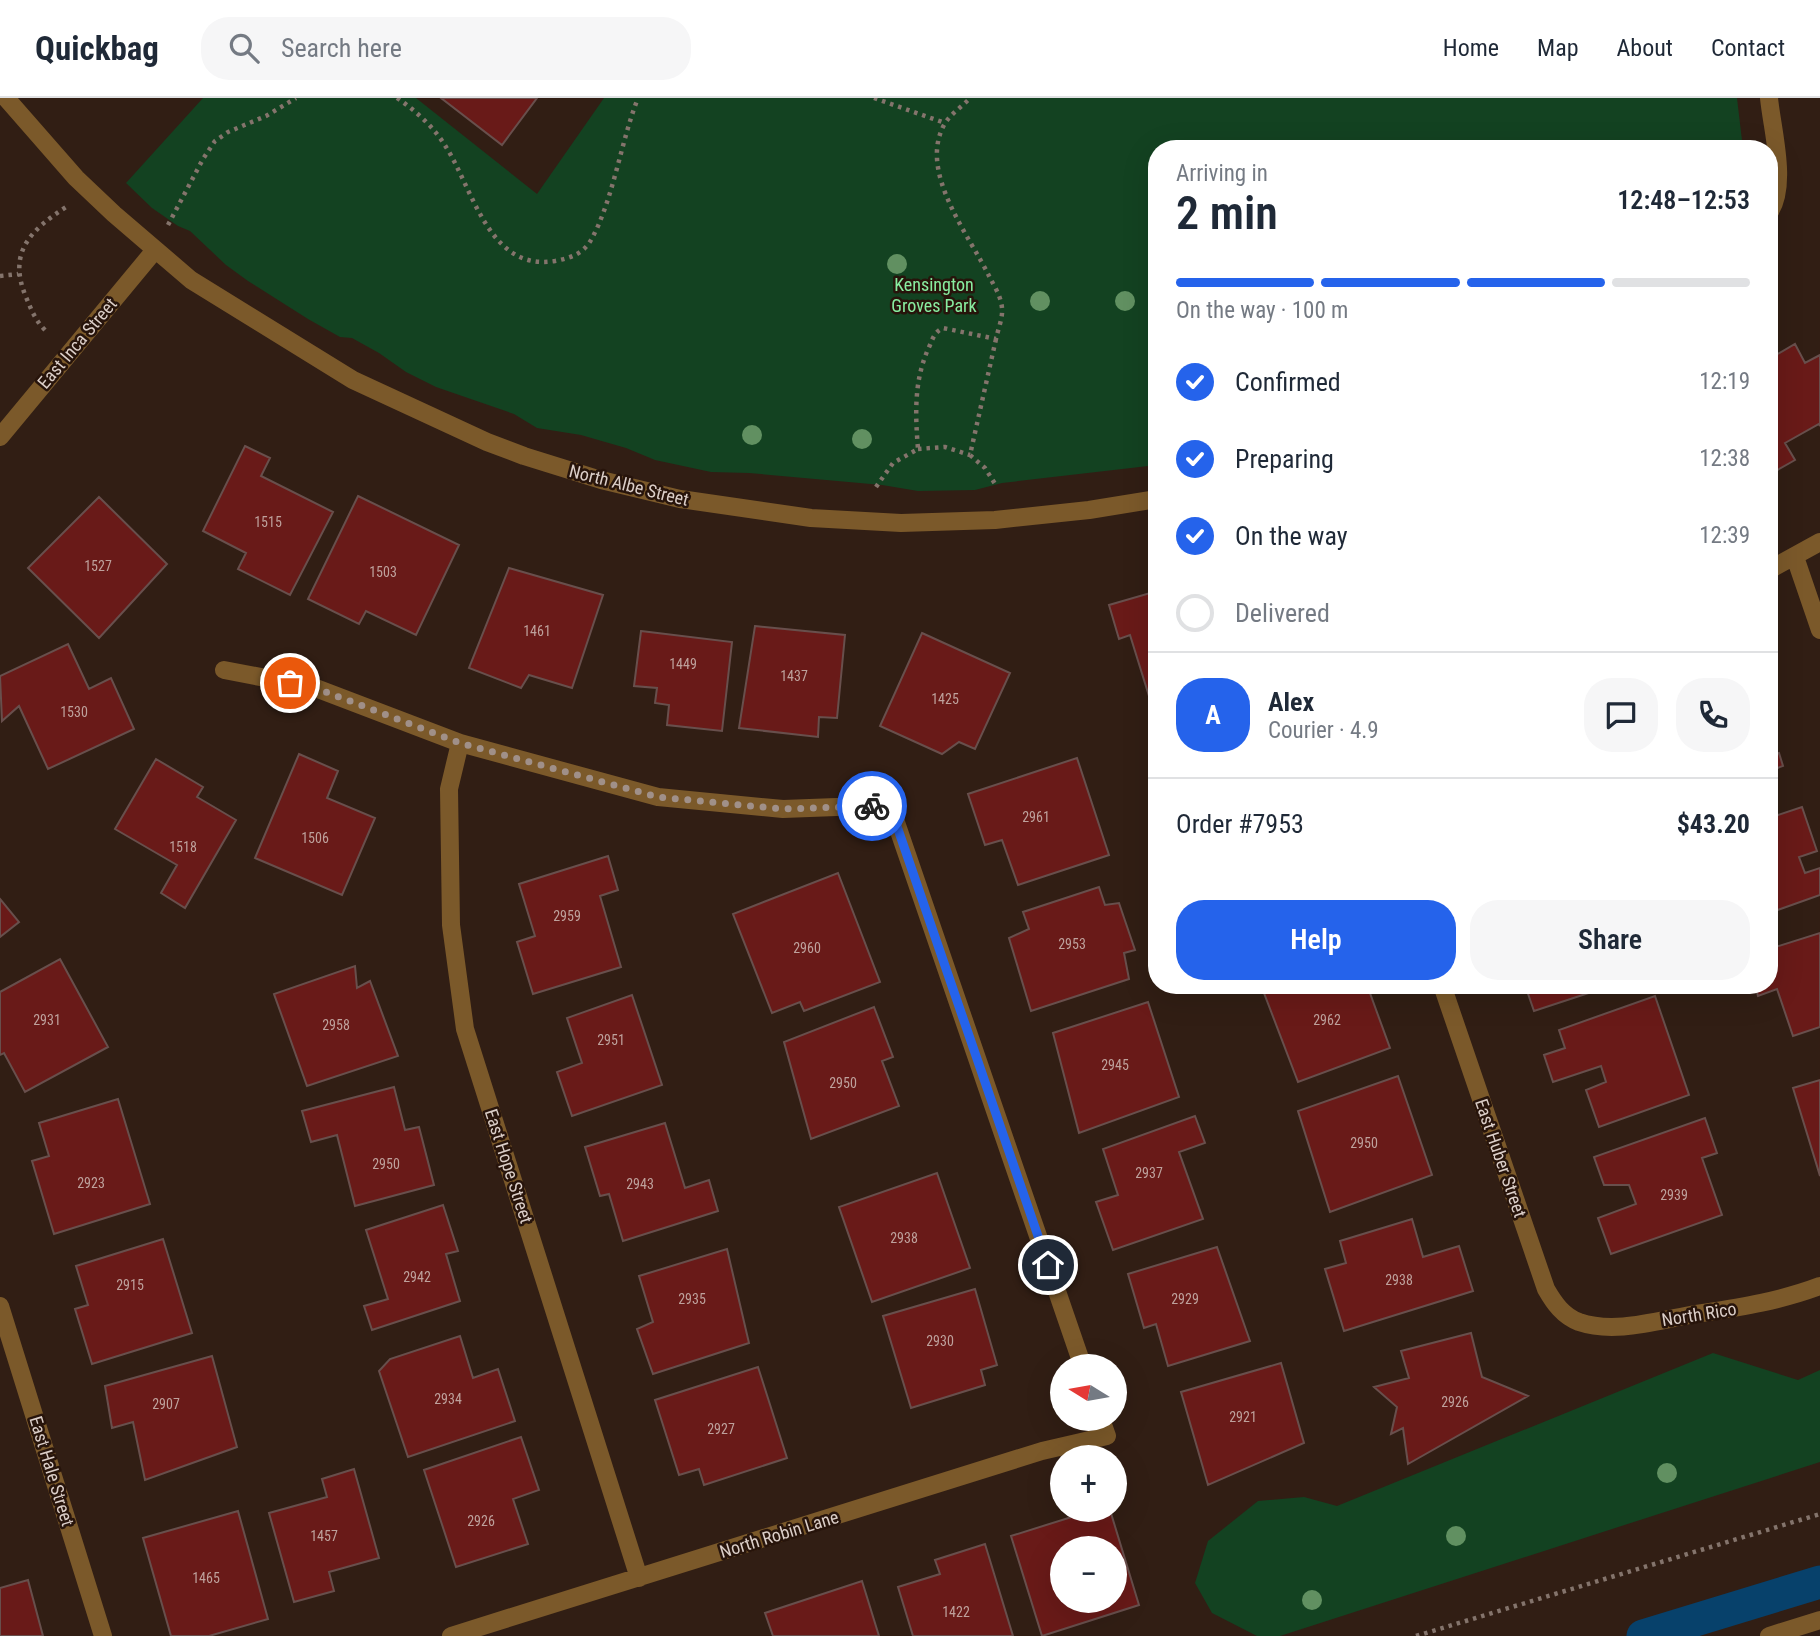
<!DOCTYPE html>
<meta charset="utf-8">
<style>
body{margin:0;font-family:"Roboto Condensed",sans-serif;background:#f6f6f7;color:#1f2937;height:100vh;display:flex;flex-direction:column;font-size:26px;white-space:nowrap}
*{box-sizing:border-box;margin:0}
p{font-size:23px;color:#747a83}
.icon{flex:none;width:38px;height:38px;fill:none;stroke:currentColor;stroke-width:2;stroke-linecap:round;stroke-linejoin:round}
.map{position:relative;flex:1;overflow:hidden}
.details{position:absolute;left:1148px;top:42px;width:630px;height:854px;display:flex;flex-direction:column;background:#fff;border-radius:28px;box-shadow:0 7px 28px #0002}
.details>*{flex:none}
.needle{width:46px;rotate:281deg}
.fabs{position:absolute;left:1050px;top:1256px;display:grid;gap:14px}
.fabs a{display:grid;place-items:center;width:77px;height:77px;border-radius:50%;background:#fff;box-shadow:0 7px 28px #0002;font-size:35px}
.pin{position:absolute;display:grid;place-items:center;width:60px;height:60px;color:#fff;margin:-30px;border:4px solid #fff;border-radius:50%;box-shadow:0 2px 7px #0007}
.courier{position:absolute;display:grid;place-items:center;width:70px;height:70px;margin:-35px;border:5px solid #2563eb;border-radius:50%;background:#fff;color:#222;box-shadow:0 2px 9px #0007}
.overview em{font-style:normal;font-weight:600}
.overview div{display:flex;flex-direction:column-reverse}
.overview{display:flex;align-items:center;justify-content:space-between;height:119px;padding:0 28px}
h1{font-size:46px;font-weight:600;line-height:52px}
.bar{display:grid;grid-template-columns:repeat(4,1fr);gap:10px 7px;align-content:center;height:84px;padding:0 28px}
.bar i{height:9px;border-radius:5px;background:#e0e1e3}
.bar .selected{background:#2563eb}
.bar p{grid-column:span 4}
.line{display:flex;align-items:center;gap:18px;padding:0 28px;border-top:2px solid #e0e1e3}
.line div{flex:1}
.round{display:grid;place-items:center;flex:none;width:74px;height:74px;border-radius:28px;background:#f6f6f7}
ol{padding:0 28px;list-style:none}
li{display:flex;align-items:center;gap:21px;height:77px}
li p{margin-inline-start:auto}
li .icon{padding:7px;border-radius:50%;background:#2563eb;color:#fff;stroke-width:4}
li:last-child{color:#747a83}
li i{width:38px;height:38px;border:4px solid #e0e1e3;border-radius:50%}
.cta{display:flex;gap:14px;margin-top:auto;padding:14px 28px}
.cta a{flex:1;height:80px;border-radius:28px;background:#2563eb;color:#fff;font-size:28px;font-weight:600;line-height:80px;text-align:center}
.cta a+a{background:#f6f6f7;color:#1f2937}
header{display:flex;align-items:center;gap:42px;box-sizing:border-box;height:98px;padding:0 35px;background:#fff;border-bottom:2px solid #e0e1e3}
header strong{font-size:33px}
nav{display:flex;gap:38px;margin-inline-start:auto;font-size:24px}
.search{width:490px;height:63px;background:#f6f6f7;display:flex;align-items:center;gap:18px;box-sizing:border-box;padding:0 24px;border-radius:28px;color:#747a83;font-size:26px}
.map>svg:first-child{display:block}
.green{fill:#134221}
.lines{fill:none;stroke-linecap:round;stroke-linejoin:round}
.canal{stroke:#07416b;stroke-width:33}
.building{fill:#691a18;stroke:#684f4c;stroke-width:2;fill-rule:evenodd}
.path{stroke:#84746c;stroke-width:4.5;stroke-dasharray:3.5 5;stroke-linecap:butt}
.minor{stroke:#7b592a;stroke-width:18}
.tree{fill:#619061}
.done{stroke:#a09089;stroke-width:7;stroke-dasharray:0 12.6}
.route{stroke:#2563eb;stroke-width:9}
.labels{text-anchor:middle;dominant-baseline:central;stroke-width:5;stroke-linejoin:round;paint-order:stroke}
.number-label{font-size:14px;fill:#bea19c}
.park-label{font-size:18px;fill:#88eda0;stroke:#27140b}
.street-label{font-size:18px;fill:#dbcec8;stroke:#27140b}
</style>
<header>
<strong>Quickbag</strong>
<div class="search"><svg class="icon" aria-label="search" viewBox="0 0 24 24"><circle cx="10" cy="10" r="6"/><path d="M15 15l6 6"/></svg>Search here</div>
<nav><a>Home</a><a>Map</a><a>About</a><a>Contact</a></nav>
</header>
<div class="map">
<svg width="1820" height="1538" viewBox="0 0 1820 1538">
<rect width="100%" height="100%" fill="#311e14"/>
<path class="green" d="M 203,0 L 416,0 L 537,96 L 604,0 L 1737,0 L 1743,51 L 1157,51 L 1157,367 L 1002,385 L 975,392 L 918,393 L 882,387 L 749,375 L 711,374 L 655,362 L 626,350 L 581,337 L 537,330 L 514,316 L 436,289 L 406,274 L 379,255 L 352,240 L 340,239 L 308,221 L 248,183 L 226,167 L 190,133 L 178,128 L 152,110 L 126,85 Z
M 1713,1255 L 1798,1282 L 1820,1272 L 1820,1364 L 1280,1538 L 1257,1538 L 1212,1515 L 1195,1485 L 1208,1443 L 1258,1403 L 1304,1399 L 1337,1408 Z"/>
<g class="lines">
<path class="canal" d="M 1643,1538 L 1820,1484"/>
</g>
<path class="building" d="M 441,0 L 537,0 L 502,47 Z
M 1795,246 L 1805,265 L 1820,257 L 1820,328 L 1819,326 L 1785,345 L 1795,362 L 1774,374 L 1769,366 L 1769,261 Z
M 245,348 L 270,360 L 261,378 L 333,414 L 290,497 L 238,471 L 246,455 L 203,433 Z
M 358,398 L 459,447 L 416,537 L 366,513 L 359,526 L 308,501 Z
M 99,399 L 167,466 L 99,540 L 28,470 Z
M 509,470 L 603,497 L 572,590 L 529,577 L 521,590 L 469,570 Z
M 1157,493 L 1157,596 L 1149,598 L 1130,537 L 1119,541 L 1109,507 Z
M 755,528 L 845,537 L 837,620 L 819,619 L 818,639 L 739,630 Z
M 641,533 L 732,544 L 722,633 L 667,627 L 669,607 L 655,605 L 657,590 L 634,588 Z
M 922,535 L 1010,575 L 975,651 L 959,644 L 942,656 L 880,628 Z
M 68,546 L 89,591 L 111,580 L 134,631 L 48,671 L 19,608 L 2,623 L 0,578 Z
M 1779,655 L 1783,668 L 1769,673 L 1769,658 Z
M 299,656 L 338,673 L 327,700 L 375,720 L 342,797 L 255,760 Z
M 1077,660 L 1109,757 L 1018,787 L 1002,742 L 985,747 L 968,696 Z
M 156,661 L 203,689 L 197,699 L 236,722 L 185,810 L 161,795 L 177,767 L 115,731 Z
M 1802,709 L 1817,753 L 1799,759 L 1805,775 L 1820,770 L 1820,797 L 1769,815 L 1769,720 Z
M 608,758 L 618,792 L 600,798 L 621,869 L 533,896 L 517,844 L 535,838 L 519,786 Z
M 838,775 L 880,884 L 804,913 L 800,904 L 772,915 L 733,816 Z
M 1099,789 L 1105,807 L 1119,805 L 1135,852 L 1124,855 L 1129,881 L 1031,913 L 1009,840 L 1029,831 L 1023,814 Z
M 0,801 L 19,824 L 0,839 Z
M 1820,835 L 1820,929 L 1793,938 L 1777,891 L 1758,898 L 1755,887 L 1769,887 L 1769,851 Z
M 60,861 L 108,949 L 25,994 L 4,955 L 0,957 L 0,894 Z
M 355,868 L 357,890 L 370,883 L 398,958 L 307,988 L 274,896 Z
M 1284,887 L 1367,887 L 1390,950 L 1298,984 L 1264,895 Z
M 1525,887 L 1613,887 L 1534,913 Z
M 632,897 L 662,987 L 572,1018 L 557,974 L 582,965 L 567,920 Z
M 1655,898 L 1689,997 L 1599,1029 L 1586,992 L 1606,984 L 1601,968 L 1553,984 L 1544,957 L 1565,950 L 1559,932 Z
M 1148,904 L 1179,999 L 1079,1035 L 1053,935 Z
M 874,909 L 893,959 L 882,963 L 899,1008 L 811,1041 L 784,944 Z
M 1398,978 L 1432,1077 L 1330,1114 L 1298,1013 Z
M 1820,982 L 1820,1078 L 1793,990 Z
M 394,989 L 405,1032 L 419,1029 L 434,1087 L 355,1108 L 337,1037 L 311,1044 L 302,1013 Z
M 118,1001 L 150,1106 L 54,1136 L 32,1063 L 49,1058 L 39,1025 Z
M 1195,1018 L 1205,1045 L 1179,1054 L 1203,1121 L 1113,1152 L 1096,1104 L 1118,1097 L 1103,1051 Z
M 1705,1020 L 1717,1055 L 1702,1060 L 1722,1117 L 1611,1156 L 1598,1120 L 1636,1106 L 1629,1087 L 1604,1087 L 1594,1059 Z
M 665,1025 L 685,1090 L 709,1082 L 718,1113 L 623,1143 L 609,1096 L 600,1098 L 585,1049 Z
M 937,1075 L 970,1170 L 872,1204 L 839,1109 Z
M 443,1107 L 458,1153 L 446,1156 L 460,1203 L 372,1232 L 364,1208 L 388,1201 L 366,1132 Z
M 1412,1121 L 1423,1159 L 1459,1148 L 1473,1193 L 1344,1233 L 1325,1171 L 1346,1165 L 1340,1143 Z
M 163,1141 L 192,1235 L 92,1266 L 75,1211 L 88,1207 L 76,1168 Z
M 1217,1149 L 1250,1243 L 1168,1268 L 1156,1226 L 1144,1230 L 1128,1176 Z
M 727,1151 L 749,1245 L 653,1276 L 637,1231 L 653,1224 L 639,1178 Z
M 975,1191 L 997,1267 L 981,1272 L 985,1287 L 911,1310 L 883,1218 Z
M 1471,1235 L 1482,1279 L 1528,1298 L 1408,1366 L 1403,1330 L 1391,1336 L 1397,1309 L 1374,1289 L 1409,1280 L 1401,1253 Z
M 460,1238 L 473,1280 L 498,1271 L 515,1323 L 408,1359 L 379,1273 L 390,1261 Z
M 212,1258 L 237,1349 L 145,1382 L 133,1324 L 112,1330 L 105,1288 Z
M 1281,1265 L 1304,1345 L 1208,1387 L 1181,1294 Z
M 758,1269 L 787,1360 L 704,1387 L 699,1371 L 679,1377 L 655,1302 Z
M 521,1339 L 539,1392 L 513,1401 L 528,1446 L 456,1469 L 424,1372 Z
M 354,1371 L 379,1460 L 329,1474 L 334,1493 L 294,1504 L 269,1415 L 327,1399 L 322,1381 Z
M 1094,1412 L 1110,1412 L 1139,1507 L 1042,1538 L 1011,1438 ZM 1062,1451 L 1115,1451 L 1115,1503 L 1062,1503 Z
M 238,1413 L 268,1521 L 209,1538 L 171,1538 L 143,1440 Z
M 985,1446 L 1013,1538 L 913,1538 L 898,1489 L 940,1476 L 935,1462 Z
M 28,1482 L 43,1538 L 0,1538 L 0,1490 Z
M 862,1483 L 879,1538 L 773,1538 L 765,1515 Z"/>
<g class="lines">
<path class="path" d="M 397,0 C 416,13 434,29 446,49 C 473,91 489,174 555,163 C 570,160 583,156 591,142 C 613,103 621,43 638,0
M 874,0 L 945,25
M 168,127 L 203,61 L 215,43 L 228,34 L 266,18 L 296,0
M 0,178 L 18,176
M 45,232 C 35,222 31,211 26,199 C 7,154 31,132 66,109
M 996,241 L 970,357 L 985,370 L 997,389
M 918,351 L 945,349 L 970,357
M 876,389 L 893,365 L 918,351 C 915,314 914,280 930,247 C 933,239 936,233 943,230 L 996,241 C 998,231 1003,220 1002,210 C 1001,199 995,189 990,180 C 970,138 918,75 944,27 C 950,16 962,9 970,0
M 1416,1538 L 1820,1416"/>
<path class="minor" d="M 6,0 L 76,80 L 114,116 L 191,182 L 353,282 L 487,344 L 524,358 L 601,382 L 680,401 L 811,420 L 901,425 L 995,422 L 1089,412 L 1157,401
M 1769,0 C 1772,32 1788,87 1769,115
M 0,339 L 155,152
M 1795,459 L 1820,532
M 1769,472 L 1820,444
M 224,572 L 313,589 L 460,645 L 658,699 L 783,711 L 890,707 L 1083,1269
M 460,645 L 449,691 L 451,827 L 465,931 L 639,1480
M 1442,887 L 1546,1191 C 1554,1205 1563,1218 1579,1224 C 1614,1236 1655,1223 1690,1217 C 1734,1210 1778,1204 1820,1188
M 0,1208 L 103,1538
M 451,1538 L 1042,1353 L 1107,1338 L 1101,1321
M 1769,1538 L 1820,1522"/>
</g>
<g class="tree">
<circle cx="897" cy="166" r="10"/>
<circle cx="1040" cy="203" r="10"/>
<circle cx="1125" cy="203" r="10"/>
<circle cx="752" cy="337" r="10"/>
<circle cx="862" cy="341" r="10"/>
<circle cx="1667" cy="1375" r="10"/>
<circle cx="1456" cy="1438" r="10"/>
<circle cx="1312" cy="1502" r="10"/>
</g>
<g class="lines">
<path class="done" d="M 290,585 L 313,589 L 460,645 L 658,699 L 783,711 L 872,708"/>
<path class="route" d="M 872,708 L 890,708 L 1048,1167"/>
</g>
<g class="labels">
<g class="number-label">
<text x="268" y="424">1515</text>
<text x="98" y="468">1527</text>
<text x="383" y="474">1503</text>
<text x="537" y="533">1461</text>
<text x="683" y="566">1449</text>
<text x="794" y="578">1437</text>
<text x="945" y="601">1425</text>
<text x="74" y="614">1530</text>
<text x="1036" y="719">2961</text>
<text x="315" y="740">1506</text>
<text x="183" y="749">1518</text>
<text x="567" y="818">2959</text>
<text x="1072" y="846">2953</text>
<text x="807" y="850">2960</text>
<text x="47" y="922">2931</text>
<text x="1327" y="922">2962</text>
<text x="336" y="927">2958</text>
<text x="611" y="942">2951</text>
<text x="1115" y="967">2945</text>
<text x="843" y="985">2950</text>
<text x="1364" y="1045">2950</text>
<text x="386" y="1066">2950</text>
<text x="1149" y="1075">2937</text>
<text x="91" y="1085">2923</text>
<text x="640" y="1086">2943</text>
<text x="1674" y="1097">2939</text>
<text x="904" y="1140">2938</text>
<text x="417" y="1179">2942</text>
<text x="1399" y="1182">2938</text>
<text x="130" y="1187">2915</text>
<text x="692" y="1201">2935</text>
<text x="1185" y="1201">2929</text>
<text x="940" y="1243">2930</text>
<text x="448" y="1301">2934</text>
<text x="1455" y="1304">2926</text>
<text x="166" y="1306">2907</text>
<text x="1243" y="1319">2921</text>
<text x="721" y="1331">2927</text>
<text x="481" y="1423">2926</text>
<text x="324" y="1438">1457</text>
<text x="206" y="1480">1465</text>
<text x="956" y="1514">1422</text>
</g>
<g class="park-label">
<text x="934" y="186">Kensington<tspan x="934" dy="21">Groves Park</tspan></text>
</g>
<g class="street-label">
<text transform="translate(77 245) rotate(-50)">East Inca Street</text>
<text transform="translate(629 387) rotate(14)">North Albe Street</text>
<text transform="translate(1501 1060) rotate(71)">East Huber Street</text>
<text transform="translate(509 1068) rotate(72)">East Hope Street</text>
<text transform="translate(1699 1216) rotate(-9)">North Rico</text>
<text transform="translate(52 1373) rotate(73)">East Hale Street</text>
<text transform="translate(779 1436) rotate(-17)">North Robin Lane</text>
</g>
</g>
</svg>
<div class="fabs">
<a><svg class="needle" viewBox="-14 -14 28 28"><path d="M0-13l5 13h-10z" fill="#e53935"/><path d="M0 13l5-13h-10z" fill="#747a83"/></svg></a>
<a>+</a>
<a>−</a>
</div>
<div class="pin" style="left:290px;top:585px;background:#ea580c"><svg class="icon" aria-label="bag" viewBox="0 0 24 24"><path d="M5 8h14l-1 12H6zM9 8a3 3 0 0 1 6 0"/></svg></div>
<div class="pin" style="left:1048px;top:1167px;background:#1f2937"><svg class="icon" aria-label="home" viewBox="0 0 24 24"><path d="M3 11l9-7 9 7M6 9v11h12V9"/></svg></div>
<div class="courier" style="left:872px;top:708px"><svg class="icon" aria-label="bike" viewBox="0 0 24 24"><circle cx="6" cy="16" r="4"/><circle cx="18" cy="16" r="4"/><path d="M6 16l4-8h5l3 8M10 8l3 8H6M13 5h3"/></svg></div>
<section class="details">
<div class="overview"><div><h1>2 min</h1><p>Arriving in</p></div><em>12:48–12:53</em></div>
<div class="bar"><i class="selected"></i><i class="selected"></i><i class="selected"></i><i></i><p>On the way · 100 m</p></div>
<ol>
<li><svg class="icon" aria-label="check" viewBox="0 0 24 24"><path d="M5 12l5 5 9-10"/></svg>Confirmed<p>12:19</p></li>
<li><svg class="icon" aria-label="check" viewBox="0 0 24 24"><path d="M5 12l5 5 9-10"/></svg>Preparing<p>12:38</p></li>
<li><svg class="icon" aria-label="check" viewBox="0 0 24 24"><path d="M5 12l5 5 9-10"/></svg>On the way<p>12:39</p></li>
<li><i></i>Delivered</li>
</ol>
<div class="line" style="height:126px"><b class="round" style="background:#2563eb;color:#fff">A</b><div><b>Alex</b><p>Courier · 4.9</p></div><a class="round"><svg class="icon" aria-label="chat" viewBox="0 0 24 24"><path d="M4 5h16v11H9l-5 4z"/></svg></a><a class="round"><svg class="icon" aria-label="phone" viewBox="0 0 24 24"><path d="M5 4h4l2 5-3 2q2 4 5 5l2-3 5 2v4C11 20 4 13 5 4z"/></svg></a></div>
<div class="line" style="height:91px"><div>Order #7953</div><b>$43.20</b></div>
<div class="cta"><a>Help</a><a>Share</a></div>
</section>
</div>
